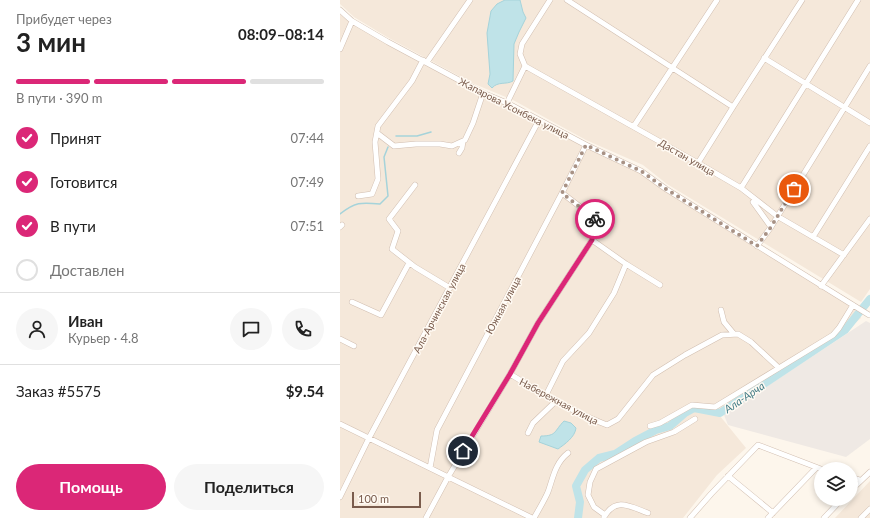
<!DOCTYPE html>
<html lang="ru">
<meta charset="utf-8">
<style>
body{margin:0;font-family:Lato,sans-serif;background:#f6f6f6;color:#222;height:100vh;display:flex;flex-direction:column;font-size:15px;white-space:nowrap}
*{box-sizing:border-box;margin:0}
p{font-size:13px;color:#767676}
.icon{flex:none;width:22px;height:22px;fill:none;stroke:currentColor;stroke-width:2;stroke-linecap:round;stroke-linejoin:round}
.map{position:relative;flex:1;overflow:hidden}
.details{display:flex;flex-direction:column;background:#fff;width:340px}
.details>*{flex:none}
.buttons{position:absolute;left:474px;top:462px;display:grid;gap:8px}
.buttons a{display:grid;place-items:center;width:44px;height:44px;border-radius:50%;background:#fff;box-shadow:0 2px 6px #0003;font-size:20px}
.scale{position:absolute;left:12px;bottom:10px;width:69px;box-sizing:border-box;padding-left:4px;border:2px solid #7a5c4d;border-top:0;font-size:11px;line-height:14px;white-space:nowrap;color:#7a5c4d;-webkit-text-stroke:3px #fffaf3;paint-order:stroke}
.pin{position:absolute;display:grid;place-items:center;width:34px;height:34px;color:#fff;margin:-17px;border:2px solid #fff;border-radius:50%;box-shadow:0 1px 4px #0007}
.courier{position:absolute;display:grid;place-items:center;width:40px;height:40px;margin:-20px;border:3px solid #db2777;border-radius:50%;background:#fff;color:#222;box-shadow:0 1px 5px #0007}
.summary em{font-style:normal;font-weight:700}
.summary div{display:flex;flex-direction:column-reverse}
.summary{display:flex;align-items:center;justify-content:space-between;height:68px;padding:0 16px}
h1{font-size:26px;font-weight:700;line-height:30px}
.bar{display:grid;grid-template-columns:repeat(4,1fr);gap:6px 4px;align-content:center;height:48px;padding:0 16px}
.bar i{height:5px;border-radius:3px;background:#e0e0e0}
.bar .on{background:#db2777}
.bar p{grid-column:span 4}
.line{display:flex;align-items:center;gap:10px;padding:0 16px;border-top:1px solid #e0e0e0}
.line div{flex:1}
.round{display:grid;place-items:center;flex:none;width:42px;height:42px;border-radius:21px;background:#f6f6f6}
ol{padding:0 16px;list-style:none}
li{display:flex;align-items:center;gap:12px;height:44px}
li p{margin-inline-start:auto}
li .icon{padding:4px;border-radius:50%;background:#db2777;color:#fff;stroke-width:4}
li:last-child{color:#767676}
li i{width:22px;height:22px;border:2px solid #e0e0e0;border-radius:50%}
.cta{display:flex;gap:8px;margin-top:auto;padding:8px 16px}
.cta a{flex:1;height:46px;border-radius:24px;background:#db2777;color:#fff;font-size:16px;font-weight:700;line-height:46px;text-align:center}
.cta a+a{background:#f6f6f6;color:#222}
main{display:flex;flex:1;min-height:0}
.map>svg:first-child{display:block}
.residential{fill:#f5e8da}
.industrial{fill:#efe9e4}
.water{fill:#bfe3e8;stroke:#a5d3da}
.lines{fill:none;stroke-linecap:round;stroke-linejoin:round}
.stream{stroke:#a5d3da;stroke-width:1.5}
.river{stroke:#bfe3e8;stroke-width:8}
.minor-casing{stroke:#d1beb0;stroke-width:6}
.minor{stroke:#fff;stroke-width:5}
.done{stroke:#a89285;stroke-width:4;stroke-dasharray:0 7.2}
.route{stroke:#db2777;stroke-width:5}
.labels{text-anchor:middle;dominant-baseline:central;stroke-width:3;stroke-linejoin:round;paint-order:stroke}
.street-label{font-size:10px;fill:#7a5c4d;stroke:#fffaf3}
.water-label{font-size:11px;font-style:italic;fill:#437c86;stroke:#fffaf3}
</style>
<main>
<section class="details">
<div class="summary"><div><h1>3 мин</h1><p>Прибудет через</p></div><em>08:09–08:14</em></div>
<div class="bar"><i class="on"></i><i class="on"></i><i class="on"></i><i></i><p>В пути · 390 m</p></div>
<ol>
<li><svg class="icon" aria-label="check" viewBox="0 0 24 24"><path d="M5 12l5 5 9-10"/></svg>Принят<p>07:44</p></li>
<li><svg class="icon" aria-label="check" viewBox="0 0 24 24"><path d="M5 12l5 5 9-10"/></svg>Готовится<p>07:49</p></li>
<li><svg class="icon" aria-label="check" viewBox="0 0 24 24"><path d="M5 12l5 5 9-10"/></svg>В пути<p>07:51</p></li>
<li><i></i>Доставлен</li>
</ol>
<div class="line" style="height:72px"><a class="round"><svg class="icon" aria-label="person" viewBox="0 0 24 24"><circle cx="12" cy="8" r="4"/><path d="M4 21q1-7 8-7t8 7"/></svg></a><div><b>Иван</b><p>Курьер · 4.8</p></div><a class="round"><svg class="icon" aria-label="chat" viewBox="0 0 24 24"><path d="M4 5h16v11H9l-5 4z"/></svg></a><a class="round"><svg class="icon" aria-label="phone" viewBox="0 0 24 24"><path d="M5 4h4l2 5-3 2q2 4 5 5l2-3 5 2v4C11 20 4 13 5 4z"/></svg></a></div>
<div class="line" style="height:52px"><div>Заказ #5575</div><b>$9.54</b></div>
<div class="cta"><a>Помощь</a><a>Поделиться</a></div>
</section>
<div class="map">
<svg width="530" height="518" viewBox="0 0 530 518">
<rect width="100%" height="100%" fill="#fdf6ec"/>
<path class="residential" d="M 0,0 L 530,0 L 530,289 L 521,302 L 327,184 L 303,165 L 246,140 L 173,100 L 132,83 L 47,37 L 14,17 L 0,4 Z
M 0,8 L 14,20 L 131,85 L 301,169 L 328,190 L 515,303 L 521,318 L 500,336 L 380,416 L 406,448 L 377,475 L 343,518 L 0,518 Z
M 530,481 L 530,518 L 495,518 Z"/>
<path class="industrial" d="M 526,321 L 530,323 L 530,439 L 506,457 L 388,425 L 384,415 Z"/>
<path class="water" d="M 165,0 L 180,0 L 183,12 L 186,18 L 179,32 L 174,44 L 173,81 C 166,85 158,81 152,88 L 148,84 L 150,74 L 147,33 L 151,11 L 157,4 Z
M 224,421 L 231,423 L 236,428 C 235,437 225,444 218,449 L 199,442 L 201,436 C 217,436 214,431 224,421 Z"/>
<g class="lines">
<path class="stream" d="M 56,136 L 77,136 L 91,132
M 0,214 C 15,202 21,202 40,204 L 48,196 L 44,157 L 48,147"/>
<path class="river" d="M 238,518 L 240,502 L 236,486 L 245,470 L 259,458 L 275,454 L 295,441 L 316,430 L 330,426 L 345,413 L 354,408 L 380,413 L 505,330 L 530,299"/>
<defs>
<path id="minor" d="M 227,0 L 393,107
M 0,10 L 12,21 L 48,42 L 143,93 L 167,103 L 246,145 L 301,171 L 326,189 L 529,315 L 530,315
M 0,49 L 12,21
M 424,58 L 530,123
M 87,62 L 130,0
M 185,66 L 358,163 L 401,188 L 437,216 L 504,255
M 167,103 L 185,66 L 180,54 L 182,44 L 210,0
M 294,126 L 377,0
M 37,133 L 54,146 L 76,144 L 100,144 L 112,146 L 125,140 L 133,123 L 143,93
M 119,153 L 122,148 L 123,141
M 358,163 L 393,107 L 462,0
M 75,185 L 49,219 L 58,231 L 52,249 L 75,267 L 110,288
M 401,188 L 518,0
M 18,196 L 32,194 L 38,179 L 35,142 L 38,126 L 72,81 L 83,60
M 413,202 L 431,227
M 0,227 L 2,225
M 473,237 L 530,146
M 417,246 L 431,227 L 530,66
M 286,264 L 320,285
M 481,286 L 530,219
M 12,302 L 41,315 L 69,263
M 381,310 L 384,322 L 394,334
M 0,339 L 14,346
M 170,374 C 201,393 233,412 267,425 L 278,419 L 313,375 L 345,355 L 382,335 L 398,334 L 411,342 L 439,368
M 206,395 L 223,361 L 249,333 L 274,293 L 286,264 L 252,240
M 0,424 L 192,518
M 310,426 L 320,423 L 352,405 L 375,407 L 493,335 L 499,328 L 513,305
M 188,433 L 193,423 L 216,401
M 90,468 L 97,430 L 222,193 L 246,145
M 388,476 L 433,513
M 511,477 L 520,480
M 511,490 L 530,472
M 0,497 L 29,438 L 199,120
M 265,515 L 254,507 L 248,495 L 250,482 L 256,469 L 306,442 L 334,432 L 355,419
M 264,517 C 276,497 289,506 308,513
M 86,518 L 108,477 L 170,374 L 198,323 L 252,240 L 256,219 L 222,193
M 194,518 C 199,509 204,501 208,492 C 213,478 215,463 228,453
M 350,518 L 371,494 L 418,445 L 481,469
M 428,518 L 476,468
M 484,518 L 502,499
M 521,518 L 530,509"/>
</defs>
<use href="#minor" class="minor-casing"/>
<use href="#minor" class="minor"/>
</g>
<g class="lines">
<path class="done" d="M 255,219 L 222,193 L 246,145 L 301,171 L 326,189 L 417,246 L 431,227 L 454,189"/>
<path class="route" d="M 123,451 L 170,374 L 198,323 L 252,240 L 255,219"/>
</g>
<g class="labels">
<g class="street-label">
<text transform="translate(174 108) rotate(27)">Жапарова Усонбека улица</text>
<text transform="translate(347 157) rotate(30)">Дастан улица</text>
<text transform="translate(163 305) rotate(-62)">Южная улица</text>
<text transform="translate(99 308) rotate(-62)">Ала-Арчинская улица</text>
<text transform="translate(219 401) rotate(28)">Набережная улица</text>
</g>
<g class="water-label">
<text transform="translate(404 397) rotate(-34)">Ала-Арча</text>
</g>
</g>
</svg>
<div class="buttons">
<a><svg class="icon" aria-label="layers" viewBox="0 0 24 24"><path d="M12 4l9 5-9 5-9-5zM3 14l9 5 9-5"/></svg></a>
</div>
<div class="scale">100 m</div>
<div class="pin" style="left:454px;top:189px;background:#ea580c"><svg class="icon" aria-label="bag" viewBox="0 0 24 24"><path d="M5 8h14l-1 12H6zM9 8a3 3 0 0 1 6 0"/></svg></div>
<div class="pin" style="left:123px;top:451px;background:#1f2937"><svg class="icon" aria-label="home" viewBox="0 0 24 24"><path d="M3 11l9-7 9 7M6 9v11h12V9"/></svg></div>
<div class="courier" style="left:255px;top:219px"><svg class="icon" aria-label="bike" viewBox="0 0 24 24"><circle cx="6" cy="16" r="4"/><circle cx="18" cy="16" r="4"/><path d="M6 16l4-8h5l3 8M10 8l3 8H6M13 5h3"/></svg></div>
</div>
</main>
